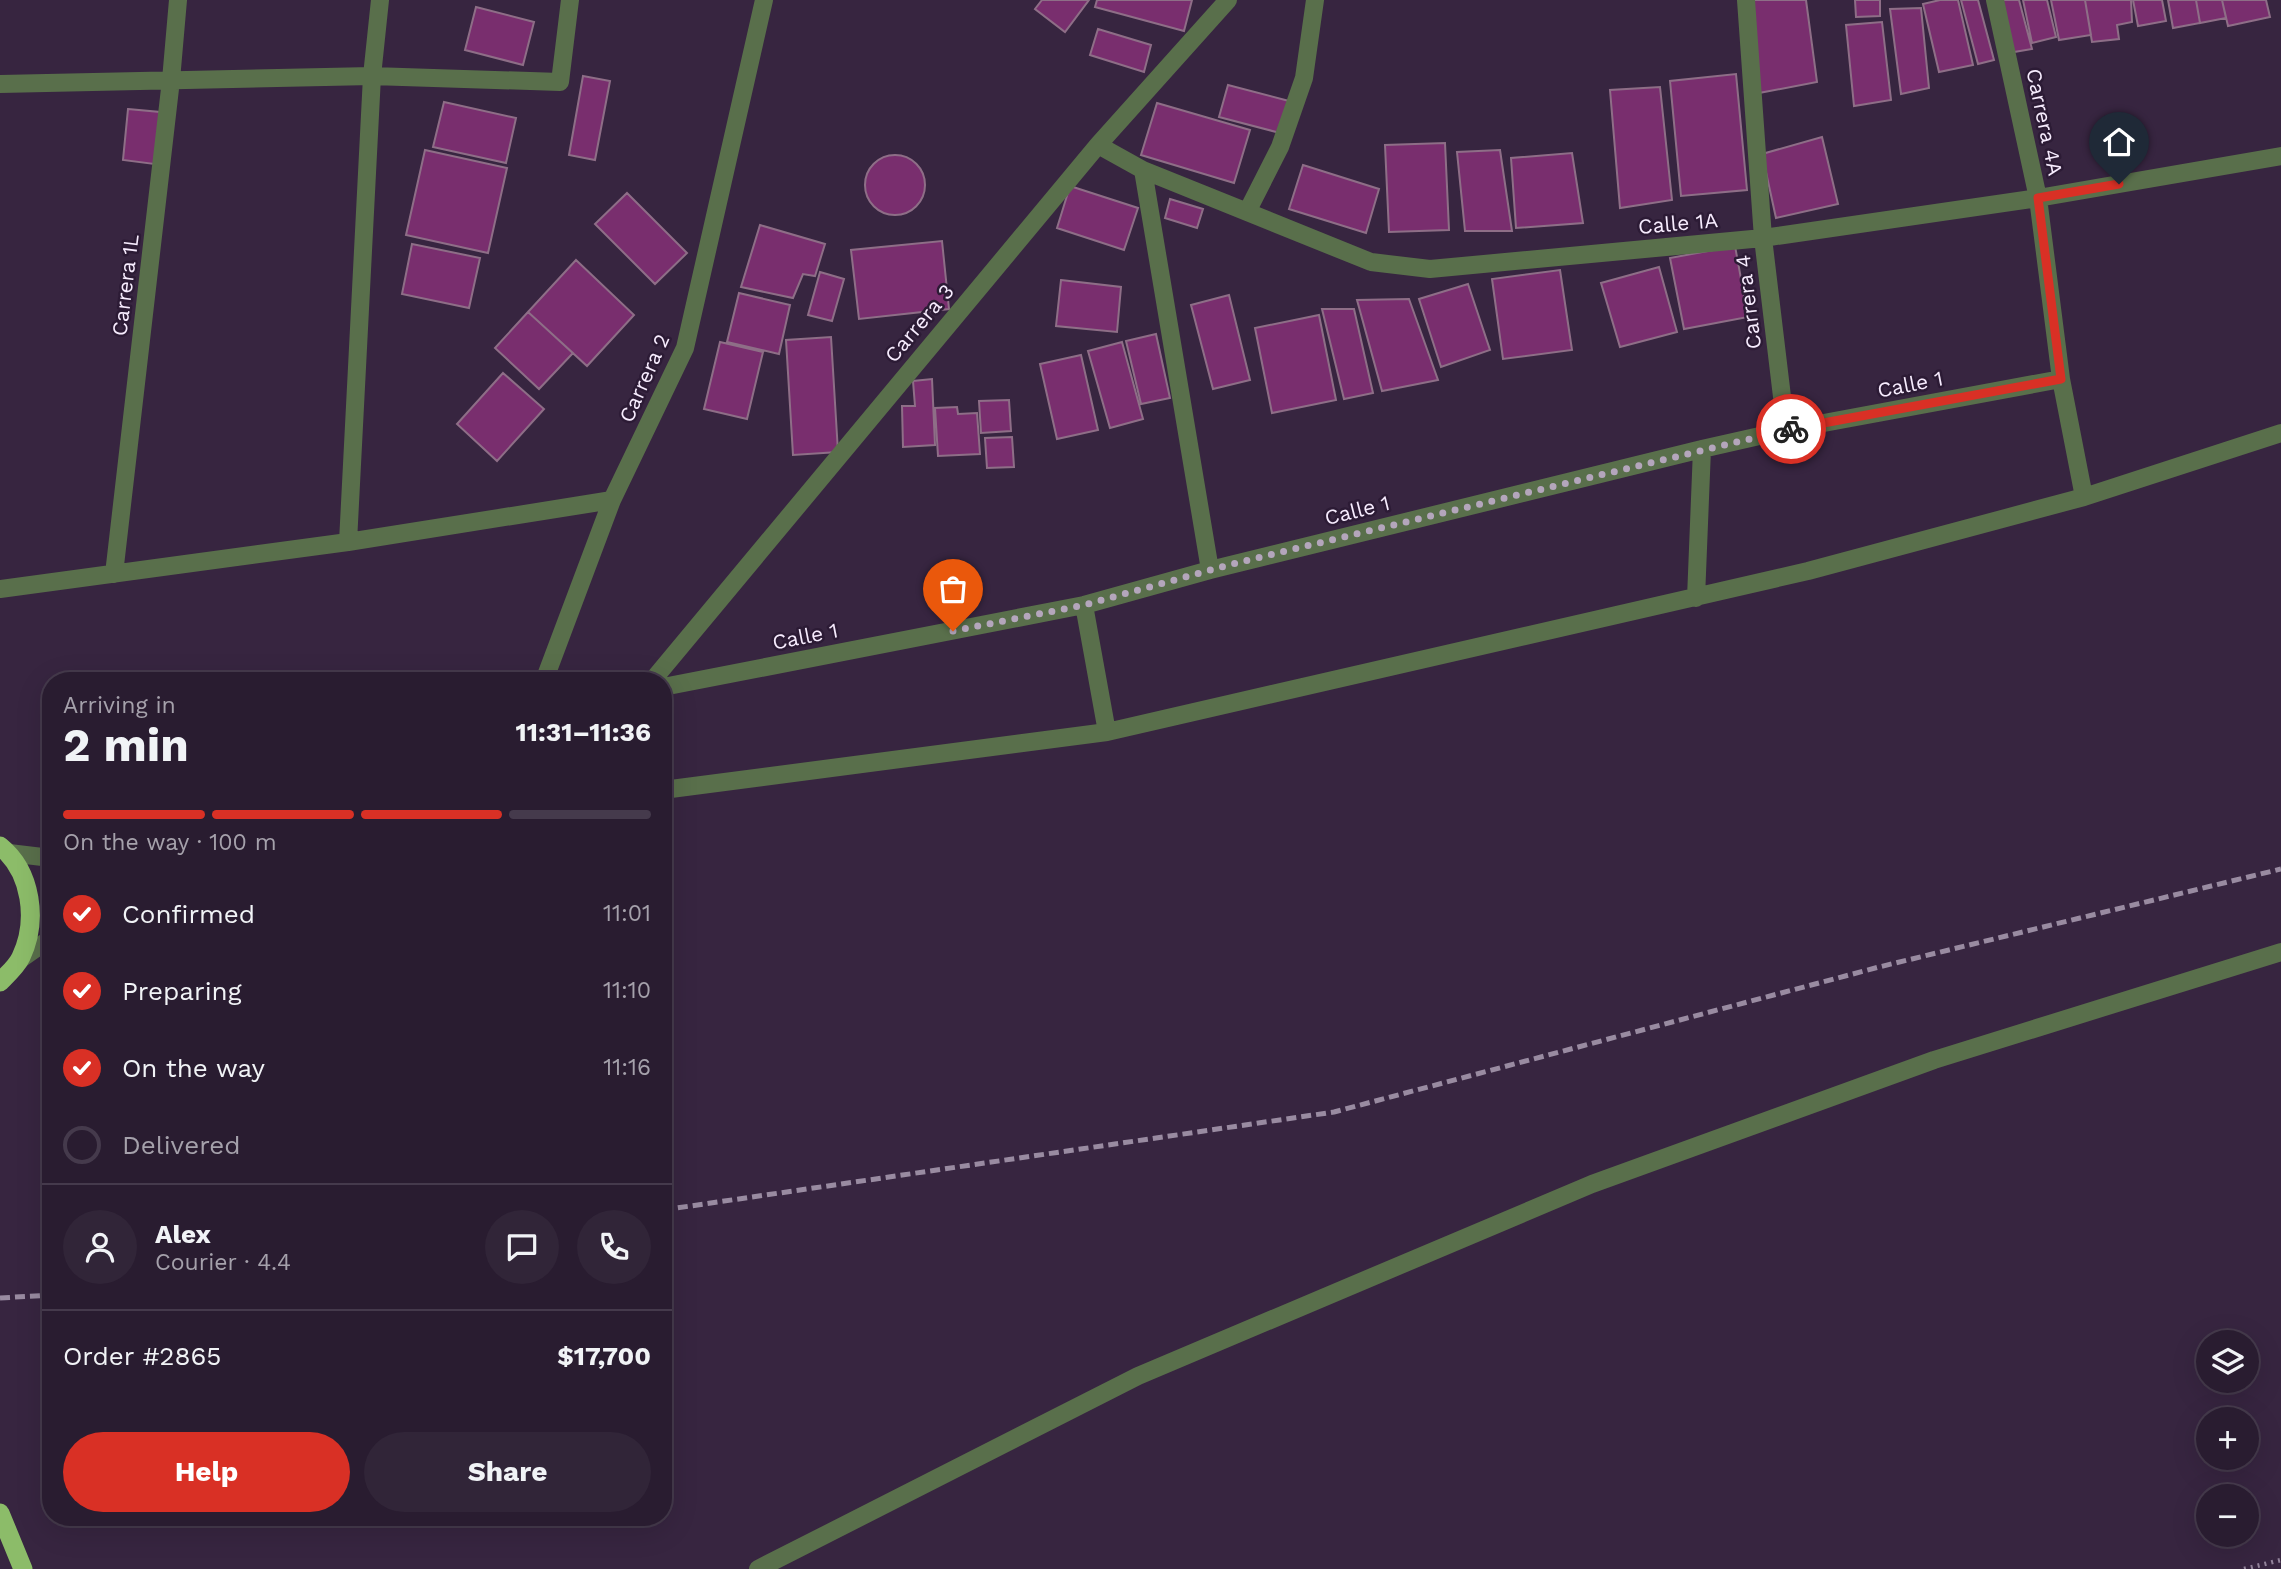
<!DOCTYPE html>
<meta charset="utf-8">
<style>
body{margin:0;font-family:"Work Sans",sans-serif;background:#312538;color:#f1f3f6;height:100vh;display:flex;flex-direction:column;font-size:26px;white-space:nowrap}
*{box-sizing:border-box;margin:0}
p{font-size:23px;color:#a5a1ab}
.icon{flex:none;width:38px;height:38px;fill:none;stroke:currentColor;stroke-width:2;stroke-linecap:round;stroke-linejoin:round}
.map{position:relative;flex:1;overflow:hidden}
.sheet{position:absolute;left:42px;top:672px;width:630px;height:854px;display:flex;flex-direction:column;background:#291c30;border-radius:28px;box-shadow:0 7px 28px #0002,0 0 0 2px #453a4c}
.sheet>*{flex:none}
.fabs{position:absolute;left:2196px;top:1330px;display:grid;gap:14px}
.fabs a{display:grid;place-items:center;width:63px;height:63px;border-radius:50%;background:#291c30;box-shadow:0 7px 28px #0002,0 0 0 2px #453a4c;font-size:35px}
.pin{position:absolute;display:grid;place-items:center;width:60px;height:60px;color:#fff;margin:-72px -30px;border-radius:50% 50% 50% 0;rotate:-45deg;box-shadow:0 0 7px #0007}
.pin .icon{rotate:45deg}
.courier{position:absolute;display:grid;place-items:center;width:70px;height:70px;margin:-35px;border:5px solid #d93025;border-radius:50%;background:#fff;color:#222;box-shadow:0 2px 9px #0007}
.overview em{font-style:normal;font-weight:700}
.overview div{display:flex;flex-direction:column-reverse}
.overview{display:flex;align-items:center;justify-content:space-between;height:119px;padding:0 21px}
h1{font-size:46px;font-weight:700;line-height:52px}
.bar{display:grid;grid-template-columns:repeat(4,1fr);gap:10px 7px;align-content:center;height:84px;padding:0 21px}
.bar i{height:9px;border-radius:5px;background:#453a4c}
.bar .current{background:#d93025}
.bar p{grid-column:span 4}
.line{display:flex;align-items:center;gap:18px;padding:0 21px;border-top:2px solid #453a4c}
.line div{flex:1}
.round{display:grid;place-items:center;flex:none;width:74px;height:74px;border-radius:37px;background:#312538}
ol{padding:0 21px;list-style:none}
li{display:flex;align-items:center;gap:21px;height:77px}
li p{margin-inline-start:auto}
li .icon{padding:7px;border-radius:50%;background:#d93025;color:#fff;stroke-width:4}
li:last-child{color:#a5a1ab}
li i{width:38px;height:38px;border:4px solid #453a4c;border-radius:50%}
.primary-button{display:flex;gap:14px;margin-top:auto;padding:14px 21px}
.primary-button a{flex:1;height:80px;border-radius:42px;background:#d93025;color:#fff;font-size:28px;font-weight:700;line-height:80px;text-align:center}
.primary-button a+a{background:#312538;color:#f1f3f6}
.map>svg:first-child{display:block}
.building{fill:#792e6e;stroke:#8e6e87;stroke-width:2}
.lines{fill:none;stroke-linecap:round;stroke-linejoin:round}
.path{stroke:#92839a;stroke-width:4.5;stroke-dasharray:2 5;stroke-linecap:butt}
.minor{stroke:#596f4b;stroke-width:18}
.trunk{stroke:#8cbc69;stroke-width:19}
.rail{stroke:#998ba1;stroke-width:5;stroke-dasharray:10 5;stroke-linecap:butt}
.done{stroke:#b4a6bc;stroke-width:7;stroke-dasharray:0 12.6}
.route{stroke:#d93025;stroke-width:9}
.labels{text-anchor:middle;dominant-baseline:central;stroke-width:5;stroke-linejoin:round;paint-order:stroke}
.street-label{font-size:21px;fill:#f7ecfe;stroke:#2c1b35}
</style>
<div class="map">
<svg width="2281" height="1569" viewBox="0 0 2281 1569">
<rect width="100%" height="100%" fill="#372540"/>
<path class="building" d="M 1042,0 L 1089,0 L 1065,32 L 1035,9 Z
M 1097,0 L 1192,0 L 1184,31 L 1095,7 Z
M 1749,0 L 1806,0 L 1817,82 L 1759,93 Z
M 1855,0 L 1880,0 L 1880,16 L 1856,17 Z
M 1940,0 L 1958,0 L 1973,65 L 1939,72 L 1923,4 Z
M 1961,0 L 1978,0 L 1994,60 L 1978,64 Z
M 1997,0 L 2019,0 L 2032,49 L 2008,53 Z
M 2023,0 L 2047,0 L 2056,37 L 2032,43 Z
M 2051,0 L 2085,0 L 2091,35 L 2059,40 Z
M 2085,0 L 2131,0 L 2132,22 L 2117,25 L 2119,39 L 2092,42 Z
M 2133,0 L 2162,0 L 2166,21 L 2138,26 Z
M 2168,0 L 2196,0 L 2200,23 L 2173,28 Z
M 2196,0 L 2222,0 L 2226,18 L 2200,23 Z
M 2222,0 L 2266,0 L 2270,17 L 2228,26 Z
M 476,7 L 534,22 L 523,65 L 465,50 Z
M 1921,8 L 1929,88 L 1901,94 L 1890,9 Z
M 1882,22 L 1891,100 L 1854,106 L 1846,25 Z
M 1098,29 L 1151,45 L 1144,72 L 1090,55 Z
M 1736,74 L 1747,190 L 1681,196 L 1670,81 Z
M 583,76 L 610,81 L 595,160 L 569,155 Z
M 1228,85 L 1289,101 L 1280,133 L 1219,117 Z
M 1660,87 L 1672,200 L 1620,208 L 1610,90 Z
M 444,102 L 516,118 L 506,163 L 433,147 Z
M 1157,103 L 1250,130 L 1234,183 L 1141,155 Z
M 128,109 L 160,112 L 154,164 L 123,160 Z
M 1822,137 L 1838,204 L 1776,218 L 1762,154 Z
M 1445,143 L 1449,230 L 1389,232 L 1385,145 Z
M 425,150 L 507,168 L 488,253 L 406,235 Z
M 1500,150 L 1512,231 L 1465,231 L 1457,152 Z
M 1572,153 L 1583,223 L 1516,228 L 1511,158 Z
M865 185a30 30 0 1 1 60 0a30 30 0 1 1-60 0Z
M 1303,165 L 1379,189 L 1366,233 L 1289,209 Z
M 1070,186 L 1138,208 L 1124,250 L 1057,228 Z
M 627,193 L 687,253 L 655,284 L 595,224 Z
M 1170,199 L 1203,209 L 1197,228 L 1165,218 Z
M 760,225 L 825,244 L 815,276 L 803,274 L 793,298 L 741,287 Z
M 942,241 L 949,309 L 859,319 L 851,250 Z
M 412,244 L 480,258 L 469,308 L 402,294 Z
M 1735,246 L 1748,317 L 1684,329 L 1670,258 Z
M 576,260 L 634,315 L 587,366 L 528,312 Z
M 1659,267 L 1677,332 L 1620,347 L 1601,283 Z
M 1560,270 L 1572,350 L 1503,359 L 1492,279 Z
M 820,272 L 844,279 L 832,321 L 808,315 Z
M 1061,280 L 1121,287 L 1117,332 L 1056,326 Z
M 1468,284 L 1490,350 L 1441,367 L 1419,299 Z
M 739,293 L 790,305 L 779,354 L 727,342 Z
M 1229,295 L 1250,380 L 1213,389 L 1191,305 Z
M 1409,299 L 1438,380 L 1382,391 L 1357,300 Z
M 1322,309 L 1354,309 L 1373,393 L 1344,399 Z
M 528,312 L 573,353 L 539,389 L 495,348 Z
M 1319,315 L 1336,400 L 1272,413 L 1255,328 Z
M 1156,334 L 1170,398 L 1141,404 L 1126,341 Z
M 831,337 L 838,452 L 793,455 L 786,340 Z
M 720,342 L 763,352 L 747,419 L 704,409 Z
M 1122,342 L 1143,419 L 1110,428 L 1088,351 Z
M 1081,355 L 1098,430 L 1057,439 L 1040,364 Z
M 503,373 L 544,409 L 497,461 L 457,424 Z
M 932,379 L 935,445 L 903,447 L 902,406 L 915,406 L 913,381 Z
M 1009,400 L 1011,431 L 981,433 L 979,401 Z
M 957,407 L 958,414 L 977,413 L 980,454 L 938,456 L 935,408 Z
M 1012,437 L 1014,467 L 987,468 L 985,438 Z"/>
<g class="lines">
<path class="path" d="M 2244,1569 L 2281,1560"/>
<path class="minor" d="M 1746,0 L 1763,238 L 1786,430
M 1995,0 L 2038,198 L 2061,379 L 2084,497
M 0,84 L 372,76 L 560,82 L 570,0
M 1098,145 L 1143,170 L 1371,262 L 1430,269 L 1763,238 L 2038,198 L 2281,156
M 1143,170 L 1210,570
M 1247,212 L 1280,147 L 1304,78 L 1315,0
M 348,542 L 372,76 L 380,0
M 114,574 L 171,80 L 178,0
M 0,589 L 348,542 L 612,500
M 1696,598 L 1702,449
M 1084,605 L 1107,732
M 544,681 L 612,500 L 685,348 L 764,0
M 652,681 L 1098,145 L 1228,0
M 663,687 L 1084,605 L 1210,570 L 1702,449 L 1786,430 L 2061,379
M 663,790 L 1107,732 L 1808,571 L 2084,497 L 2281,433
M 9,853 L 51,858
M 21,959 L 51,938
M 758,1569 L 1138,1376 L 1592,1184 L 1934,1060 L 2281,952"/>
<path class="trunk" d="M 0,846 C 32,872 38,921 21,957 C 17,966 7,975 0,982
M 0,1513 L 23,1569"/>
<path class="rail" d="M 663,1210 L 1334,1112 L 1879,967 L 2281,869
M 0,1298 L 51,1295"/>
</g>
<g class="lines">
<path class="done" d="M 953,631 L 1084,605 L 1236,563 L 1791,429"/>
<path class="route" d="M 1791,429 L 2061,379 L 2038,198 L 2119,184"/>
</g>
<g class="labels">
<g class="street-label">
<text transform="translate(2045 122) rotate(78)">Carrera 4A</text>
<text transform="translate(1678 223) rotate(-5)">Calle 1A</text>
<text transform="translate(125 285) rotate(-83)">Carrera 1L</text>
<text transform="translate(1748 302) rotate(-97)">Carrera 4</text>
<text transform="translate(919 323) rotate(-50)">Carrera 3</text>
<text transform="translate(644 378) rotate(-66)">Carrera 2</text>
<text transform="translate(1910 384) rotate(-11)">Calle 1</text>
<text transform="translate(1357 510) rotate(-14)">Calle 1</text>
<text transform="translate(805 636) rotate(-11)">Calle 1</text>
</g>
</g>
</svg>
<div class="fabs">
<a><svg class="icon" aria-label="layers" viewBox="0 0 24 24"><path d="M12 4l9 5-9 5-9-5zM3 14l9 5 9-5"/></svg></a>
<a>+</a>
<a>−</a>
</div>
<div class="pin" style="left:953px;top:631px;background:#ea580c"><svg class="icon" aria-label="bag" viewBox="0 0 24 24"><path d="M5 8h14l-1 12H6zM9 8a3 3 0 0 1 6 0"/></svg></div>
<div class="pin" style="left:2119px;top:184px;background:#1f2937"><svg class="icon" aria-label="home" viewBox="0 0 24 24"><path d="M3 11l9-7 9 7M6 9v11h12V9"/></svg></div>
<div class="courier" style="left:1791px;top:429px"><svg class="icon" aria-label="bike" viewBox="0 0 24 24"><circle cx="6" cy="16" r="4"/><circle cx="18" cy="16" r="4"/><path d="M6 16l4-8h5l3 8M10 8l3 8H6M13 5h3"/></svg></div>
<section class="sheet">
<div class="overview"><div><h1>2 min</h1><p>Arriving in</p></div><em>11:31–11:36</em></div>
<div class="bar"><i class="current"></i><i class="current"></i><i class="current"></i><i></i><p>On the way · 100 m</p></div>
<ol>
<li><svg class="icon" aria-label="check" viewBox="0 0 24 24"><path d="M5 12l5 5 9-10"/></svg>Confirmed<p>11:01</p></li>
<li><svg class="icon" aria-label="check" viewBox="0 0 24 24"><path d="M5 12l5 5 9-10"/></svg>Preparing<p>11:10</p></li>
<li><svg class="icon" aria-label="check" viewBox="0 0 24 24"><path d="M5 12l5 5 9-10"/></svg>On the way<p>11:16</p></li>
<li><i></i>Delivered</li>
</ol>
<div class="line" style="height:126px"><a class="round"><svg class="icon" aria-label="person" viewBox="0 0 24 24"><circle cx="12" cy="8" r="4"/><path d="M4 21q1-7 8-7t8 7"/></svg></a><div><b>Alex</b><p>Courier · 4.4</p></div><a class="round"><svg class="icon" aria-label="chat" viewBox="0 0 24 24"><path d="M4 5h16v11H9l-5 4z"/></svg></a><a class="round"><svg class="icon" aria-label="phone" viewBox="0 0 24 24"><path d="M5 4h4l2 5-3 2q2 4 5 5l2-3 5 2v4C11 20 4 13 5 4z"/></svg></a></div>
<div class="line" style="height:91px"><div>Order #2865</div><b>$17,700</b></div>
<div class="primary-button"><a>Help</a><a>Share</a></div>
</section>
</div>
